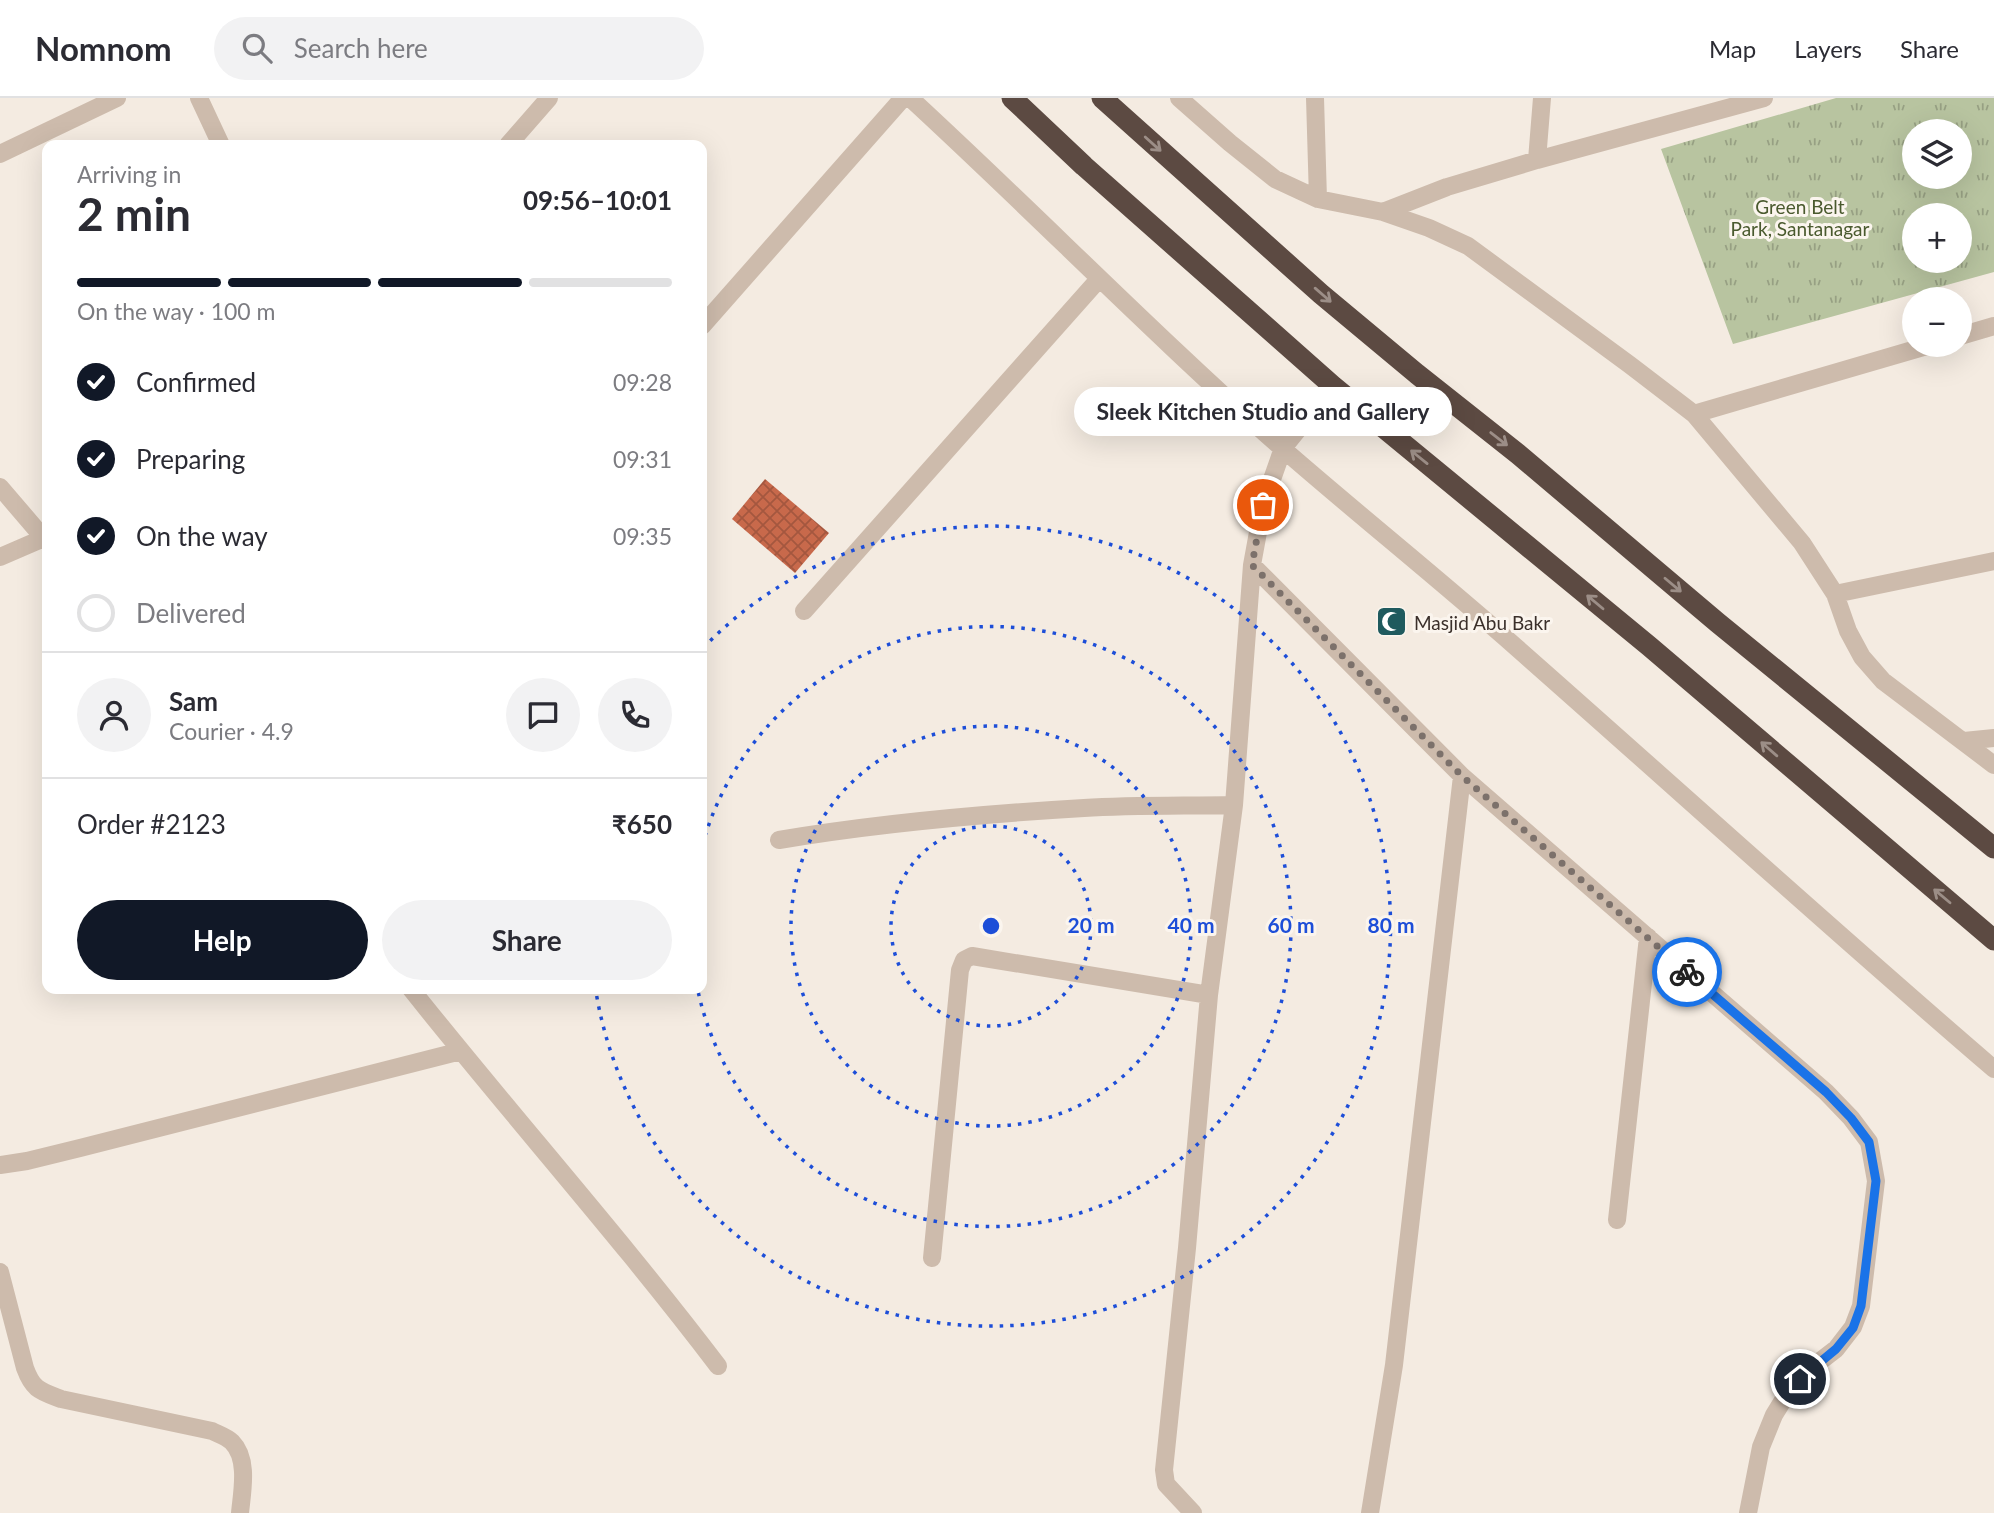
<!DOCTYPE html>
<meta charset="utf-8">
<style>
body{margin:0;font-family:Lato,sans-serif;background:#f2f2f3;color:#2b2b33;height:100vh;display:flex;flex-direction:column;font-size:26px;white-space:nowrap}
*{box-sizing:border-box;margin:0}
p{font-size:23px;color:#7c7c81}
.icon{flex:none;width:38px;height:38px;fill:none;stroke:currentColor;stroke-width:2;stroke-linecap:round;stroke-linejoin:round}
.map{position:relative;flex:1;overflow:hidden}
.sheet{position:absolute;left:42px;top:42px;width:665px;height:854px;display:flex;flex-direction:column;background:#fff;border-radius:14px;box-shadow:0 7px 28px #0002}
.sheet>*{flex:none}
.buttons{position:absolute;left:1902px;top:21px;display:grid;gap:14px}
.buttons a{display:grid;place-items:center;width:70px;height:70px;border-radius:50%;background:#fff;box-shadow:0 7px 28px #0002;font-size:35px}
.pin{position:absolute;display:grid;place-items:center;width:60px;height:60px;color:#fff;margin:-30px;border:4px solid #fff;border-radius:50%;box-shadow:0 2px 7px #0007}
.courier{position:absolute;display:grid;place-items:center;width:70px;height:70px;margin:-35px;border:5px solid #1a73e8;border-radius:50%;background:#fff;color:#222;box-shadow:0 2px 9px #0007}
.bubble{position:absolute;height:49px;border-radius:24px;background:#fff;box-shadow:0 7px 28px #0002;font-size:23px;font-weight:700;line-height:49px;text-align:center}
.overview em{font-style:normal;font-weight:700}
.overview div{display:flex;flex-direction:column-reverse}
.overview{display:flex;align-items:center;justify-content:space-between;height:119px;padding:0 35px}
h1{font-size:46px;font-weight:700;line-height:52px}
.bar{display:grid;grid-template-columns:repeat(4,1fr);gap:10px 7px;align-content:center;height:84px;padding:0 35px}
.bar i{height:9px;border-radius:5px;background:#e1e1e2}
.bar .on{background:#111827}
.bar p{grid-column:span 4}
.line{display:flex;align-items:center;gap:18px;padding:0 35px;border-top:2px solid #e1e1e2}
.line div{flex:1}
.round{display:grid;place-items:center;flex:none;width:74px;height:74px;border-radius:37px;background:#f2f2f3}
ol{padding:0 35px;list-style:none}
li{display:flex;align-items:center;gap:21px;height:77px}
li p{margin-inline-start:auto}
li .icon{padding:7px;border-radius:50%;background:#111827;color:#fff;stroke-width:4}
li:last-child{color:#7c7c81}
li i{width:38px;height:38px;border:4px solid #e1e1e2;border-radius:50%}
.action{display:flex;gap:14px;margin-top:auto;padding:14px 35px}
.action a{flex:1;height:80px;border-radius:42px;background:#111827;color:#fff;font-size:28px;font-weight:700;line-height:80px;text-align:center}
.action a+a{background:#f2f2f3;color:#2b2b33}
header{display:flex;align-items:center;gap:42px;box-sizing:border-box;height:98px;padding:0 35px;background:#fff;border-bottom:2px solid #e1e1e2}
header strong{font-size:33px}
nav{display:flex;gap:38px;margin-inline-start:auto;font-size:24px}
.search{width:490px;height:63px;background:#f2f2f3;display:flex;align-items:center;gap:18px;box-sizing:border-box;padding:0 24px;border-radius:38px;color:#7c7c81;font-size:26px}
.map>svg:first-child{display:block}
.park{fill:url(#park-tufts);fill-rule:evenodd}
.building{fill:url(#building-cross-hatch)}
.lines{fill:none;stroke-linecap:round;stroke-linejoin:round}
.minor{stroke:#cdbbac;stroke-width:18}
.highway{stroke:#5c4a42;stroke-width:21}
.oneway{stroke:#9c8e87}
.done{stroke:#7c716b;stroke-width:7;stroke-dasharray:0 12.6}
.route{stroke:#1a73e8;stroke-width:9}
.ring{fill:none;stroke:#1d4ed8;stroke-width:3.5;stroke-dasharray:3.5 7}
.labels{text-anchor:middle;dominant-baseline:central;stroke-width:6;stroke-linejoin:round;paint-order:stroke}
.park-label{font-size:19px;fill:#4a5a2e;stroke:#fbf5ee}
.poi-label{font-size:19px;fill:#3b302b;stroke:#fbf5ee;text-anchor:start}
.centre{fill:#1d4ed8;stroke:#fbf5ee;stroke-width:3.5}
.ring-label{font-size:21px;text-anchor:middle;font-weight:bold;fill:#1d4ed8;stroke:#fbf5ee;stroke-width:6;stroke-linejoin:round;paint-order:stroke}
</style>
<header>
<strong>Nomnom</strong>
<div class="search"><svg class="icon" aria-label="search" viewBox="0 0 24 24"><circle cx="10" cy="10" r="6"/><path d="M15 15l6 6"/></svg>Search here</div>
<nav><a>Map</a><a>Layers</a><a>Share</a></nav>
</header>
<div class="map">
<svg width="1994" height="1415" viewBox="0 0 1994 1415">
<defs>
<pattern id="park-tufts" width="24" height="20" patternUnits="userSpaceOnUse" patternTransform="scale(1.75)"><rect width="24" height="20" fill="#b8c4a0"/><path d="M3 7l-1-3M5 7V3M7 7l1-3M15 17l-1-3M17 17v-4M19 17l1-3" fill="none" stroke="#97a083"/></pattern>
<pattern id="building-cross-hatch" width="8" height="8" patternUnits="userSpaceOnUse" patternTransform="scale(1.75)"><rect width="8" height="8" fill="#c8694b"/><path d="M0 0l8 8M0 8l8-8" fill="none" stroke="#a4573f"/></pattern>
</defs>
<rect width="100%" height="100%" fill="#f4ebe1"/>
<path class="park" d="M 1836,0 L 1994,0 L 1994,174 L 1733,246 L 1661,51 ZM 1914,33 L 1960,33 L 1960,79 L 1914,79 ZM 1914,117 L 1960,117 L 1960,163 L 1914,163 Z"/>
<path class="building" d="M 765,381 L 829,435 L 795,475 L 732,421 Z"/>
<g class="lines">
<path class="minor" d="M 199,0 L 221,47
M 910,0 C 1036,116 1155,238 1283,351 C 1360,418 1440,482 1517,550 C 1676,690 1833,833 1994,971
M 1179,0 L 1230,45 L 1275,81 L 1318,101 L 1383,114 L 1429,130 L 1468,148 L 1630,267 L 1694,316 L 1802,445 L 1835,496 L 1848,533 L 1862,559 L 1883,583 L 1994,667
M 1315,0 L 1318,101
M 508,47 L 549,0
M 0,56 L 117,0
M 1537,62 L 1542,0
M 1383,114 L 1447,89 L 1537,62 L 1764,0
M 702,228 L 903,0
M 1960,238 L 1994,228
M 1694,316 L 1930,247
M 0,389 L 47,444
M 0,459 L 44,440
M 1252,467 L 1462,678 L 1826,994 L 1851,1020 L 1869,1044 L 1876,1083 L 1861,1208 L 1853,1229 L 1836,1251 L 1810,1271 L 1790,1291 L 1774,1317 L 1761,1349 L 1748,1415
M 1835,496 L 1994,463
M 804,513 L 1099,181
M 1964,643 L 1994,640
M 779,742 C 880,725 982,716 1084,710 C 1133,707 1184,708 1234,707
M 411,891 C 512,1018 620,1139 718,1268
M 0,1067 L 27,1063 L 80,1050 L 461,953
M 1617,1122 L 1648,839
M 932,1160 L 960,872 L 964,862 L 972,858 L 1209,897
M 0,1174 L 25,1270 C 33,1292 40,1293 61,1301 L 212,1333 C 218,1336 227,1339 232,1344 C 249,1361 242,1394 240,1415
M 1193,1415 L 1166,1386 L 1164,1372 L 1187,1150 L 1209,897 L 1234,707 L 1252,467 L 1263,407 L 1283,350 L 1333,288
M 1370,1415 L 1394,1267 L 1462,678"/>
<path class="highway" d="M 1012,0 L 1084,68 L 1333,288 L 1649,548 L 1994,842
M 1102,0 L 1321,196 L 1417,276 L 1518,356 L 1718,525 L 1994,750"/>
</g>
<defs><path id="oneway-shaft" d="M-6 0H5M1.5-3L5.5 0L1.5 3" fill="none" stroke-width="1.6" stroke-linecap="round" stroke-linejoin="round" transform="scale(1.75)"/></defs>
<g class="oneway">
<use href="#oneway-shaft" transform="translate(1153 46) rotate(42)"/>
<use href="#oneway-shaft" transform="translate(1323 197) rotate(41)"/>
<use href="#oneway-shaft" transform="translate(1499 341) rotate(38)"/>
<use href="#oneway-shaft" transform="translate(1419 359) rotate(-141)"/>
<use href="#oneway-shaft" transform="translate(1673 487) rotate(40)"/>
<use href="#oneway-shaft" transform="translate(1595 504) rotate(-140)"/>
<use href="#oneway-shaft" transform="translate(1769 651) rotate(-139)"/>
<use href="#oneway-shaft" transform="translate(1942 798) rotate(-140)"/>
</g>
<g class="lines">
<path class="done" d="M 1263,407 L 1252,467 L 1462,678 L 1687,874"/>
<path class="route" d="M 1687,874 L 1826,994 L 1851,1020 L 1869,1044 L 1876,1083 L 1861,1208 L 1853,1230 L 1836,1251 L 1800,1281"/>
</g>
<g class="ring">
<circle cx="991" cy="828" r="100"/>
<circle cx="991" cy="828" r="200"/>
<path d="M702 748A300 300 0 1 1 698 893"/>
<path d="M703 550A400 400 0 1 1 596 894"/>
</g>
<defs>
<symbol id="mosque-square" viewBox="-11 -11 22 22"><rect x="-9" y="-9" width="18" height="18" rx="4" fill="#1f5a5e" stroke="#fbf5ee"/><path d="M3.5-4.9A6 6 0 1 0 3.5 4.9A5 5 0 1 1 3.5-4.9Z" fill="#fff"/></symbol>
</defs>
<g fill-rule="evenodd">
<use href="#mosque-square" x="1374" y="506" width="35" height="35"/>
</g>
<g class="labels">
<g class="park-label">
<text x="1800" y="108">Green Belt<tspan x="1800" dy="22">Park, Santanagar</tspan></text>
</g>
<g class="poi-label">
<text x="1414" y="524">Masjid Abu Bakr</text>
</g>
</g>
<circle cx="991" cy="828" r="10" class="centre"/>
<g class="ring-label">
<text x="1091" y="835">20 m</text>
<text x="1191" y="835">40 m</text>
<text x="1291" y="835">60 m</text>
<text x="1391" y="835">80 m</text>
</g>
</svg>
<div class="buttons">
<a><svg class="icon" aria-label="layers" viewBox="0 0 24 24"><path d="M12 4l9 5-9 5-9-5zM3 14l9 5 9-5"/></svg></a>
<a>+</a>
<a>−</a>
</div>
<div class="pin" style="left:1263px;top:407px;background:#ea580c"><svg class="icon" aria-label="bag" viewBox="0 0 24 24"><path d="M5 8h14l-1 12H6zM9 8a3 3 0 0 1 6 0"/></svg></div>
<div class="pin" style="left:1800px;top:1281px;background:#1f2937"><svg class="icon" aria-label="home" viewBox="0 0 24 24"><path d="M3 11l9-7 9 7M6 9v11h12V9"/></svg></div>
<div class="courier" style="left:1687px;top:874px"><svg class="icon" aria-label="bike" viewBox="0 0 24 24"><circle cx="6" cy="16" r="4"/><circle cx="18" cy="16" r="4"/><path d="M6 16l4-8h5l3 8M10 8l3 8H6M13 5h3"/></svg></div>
<div class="bubble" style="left:1074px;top:289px;width:378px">Sleek Kitchen Studio and Gallery</div>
<section class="sheet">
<div class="overview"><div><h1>2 min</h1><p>Arriving in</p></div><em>09:56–10:01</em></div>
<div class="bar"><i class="on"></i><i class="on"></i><i class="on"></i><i></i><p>On the way · 100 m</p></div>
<ol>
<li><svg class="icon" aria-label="check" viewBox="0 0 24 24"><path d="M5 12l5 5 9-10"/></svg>Confirmed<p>09:28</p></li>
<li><svg class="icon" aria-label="check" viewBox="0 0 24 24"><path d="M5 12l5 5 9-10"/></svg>Preparing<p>09:31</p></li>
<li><svg class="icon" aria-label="check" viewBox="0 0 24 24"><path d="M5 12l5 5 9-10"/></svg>On the way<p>09:35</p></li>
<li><i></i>Delivered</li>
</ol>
<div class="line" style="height:126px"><a class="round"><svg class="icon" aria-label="person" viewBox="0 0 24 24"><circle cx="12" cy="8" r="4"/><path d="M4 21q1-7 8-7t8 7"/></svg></a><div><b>Sam</b><p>Courier · 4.9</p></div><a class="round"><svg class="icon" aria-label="chat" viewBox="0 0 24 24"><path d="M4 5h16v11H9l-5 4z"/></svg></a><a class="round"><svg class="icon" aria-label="phone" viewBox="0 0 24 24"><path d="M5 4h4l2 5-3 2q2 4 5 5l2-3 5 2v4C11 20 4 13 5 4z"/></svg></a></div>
<div class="line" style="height:91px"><div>Order #2123</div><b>₹650</b></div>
<div class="action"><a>Help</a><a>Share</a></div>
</section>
</div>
